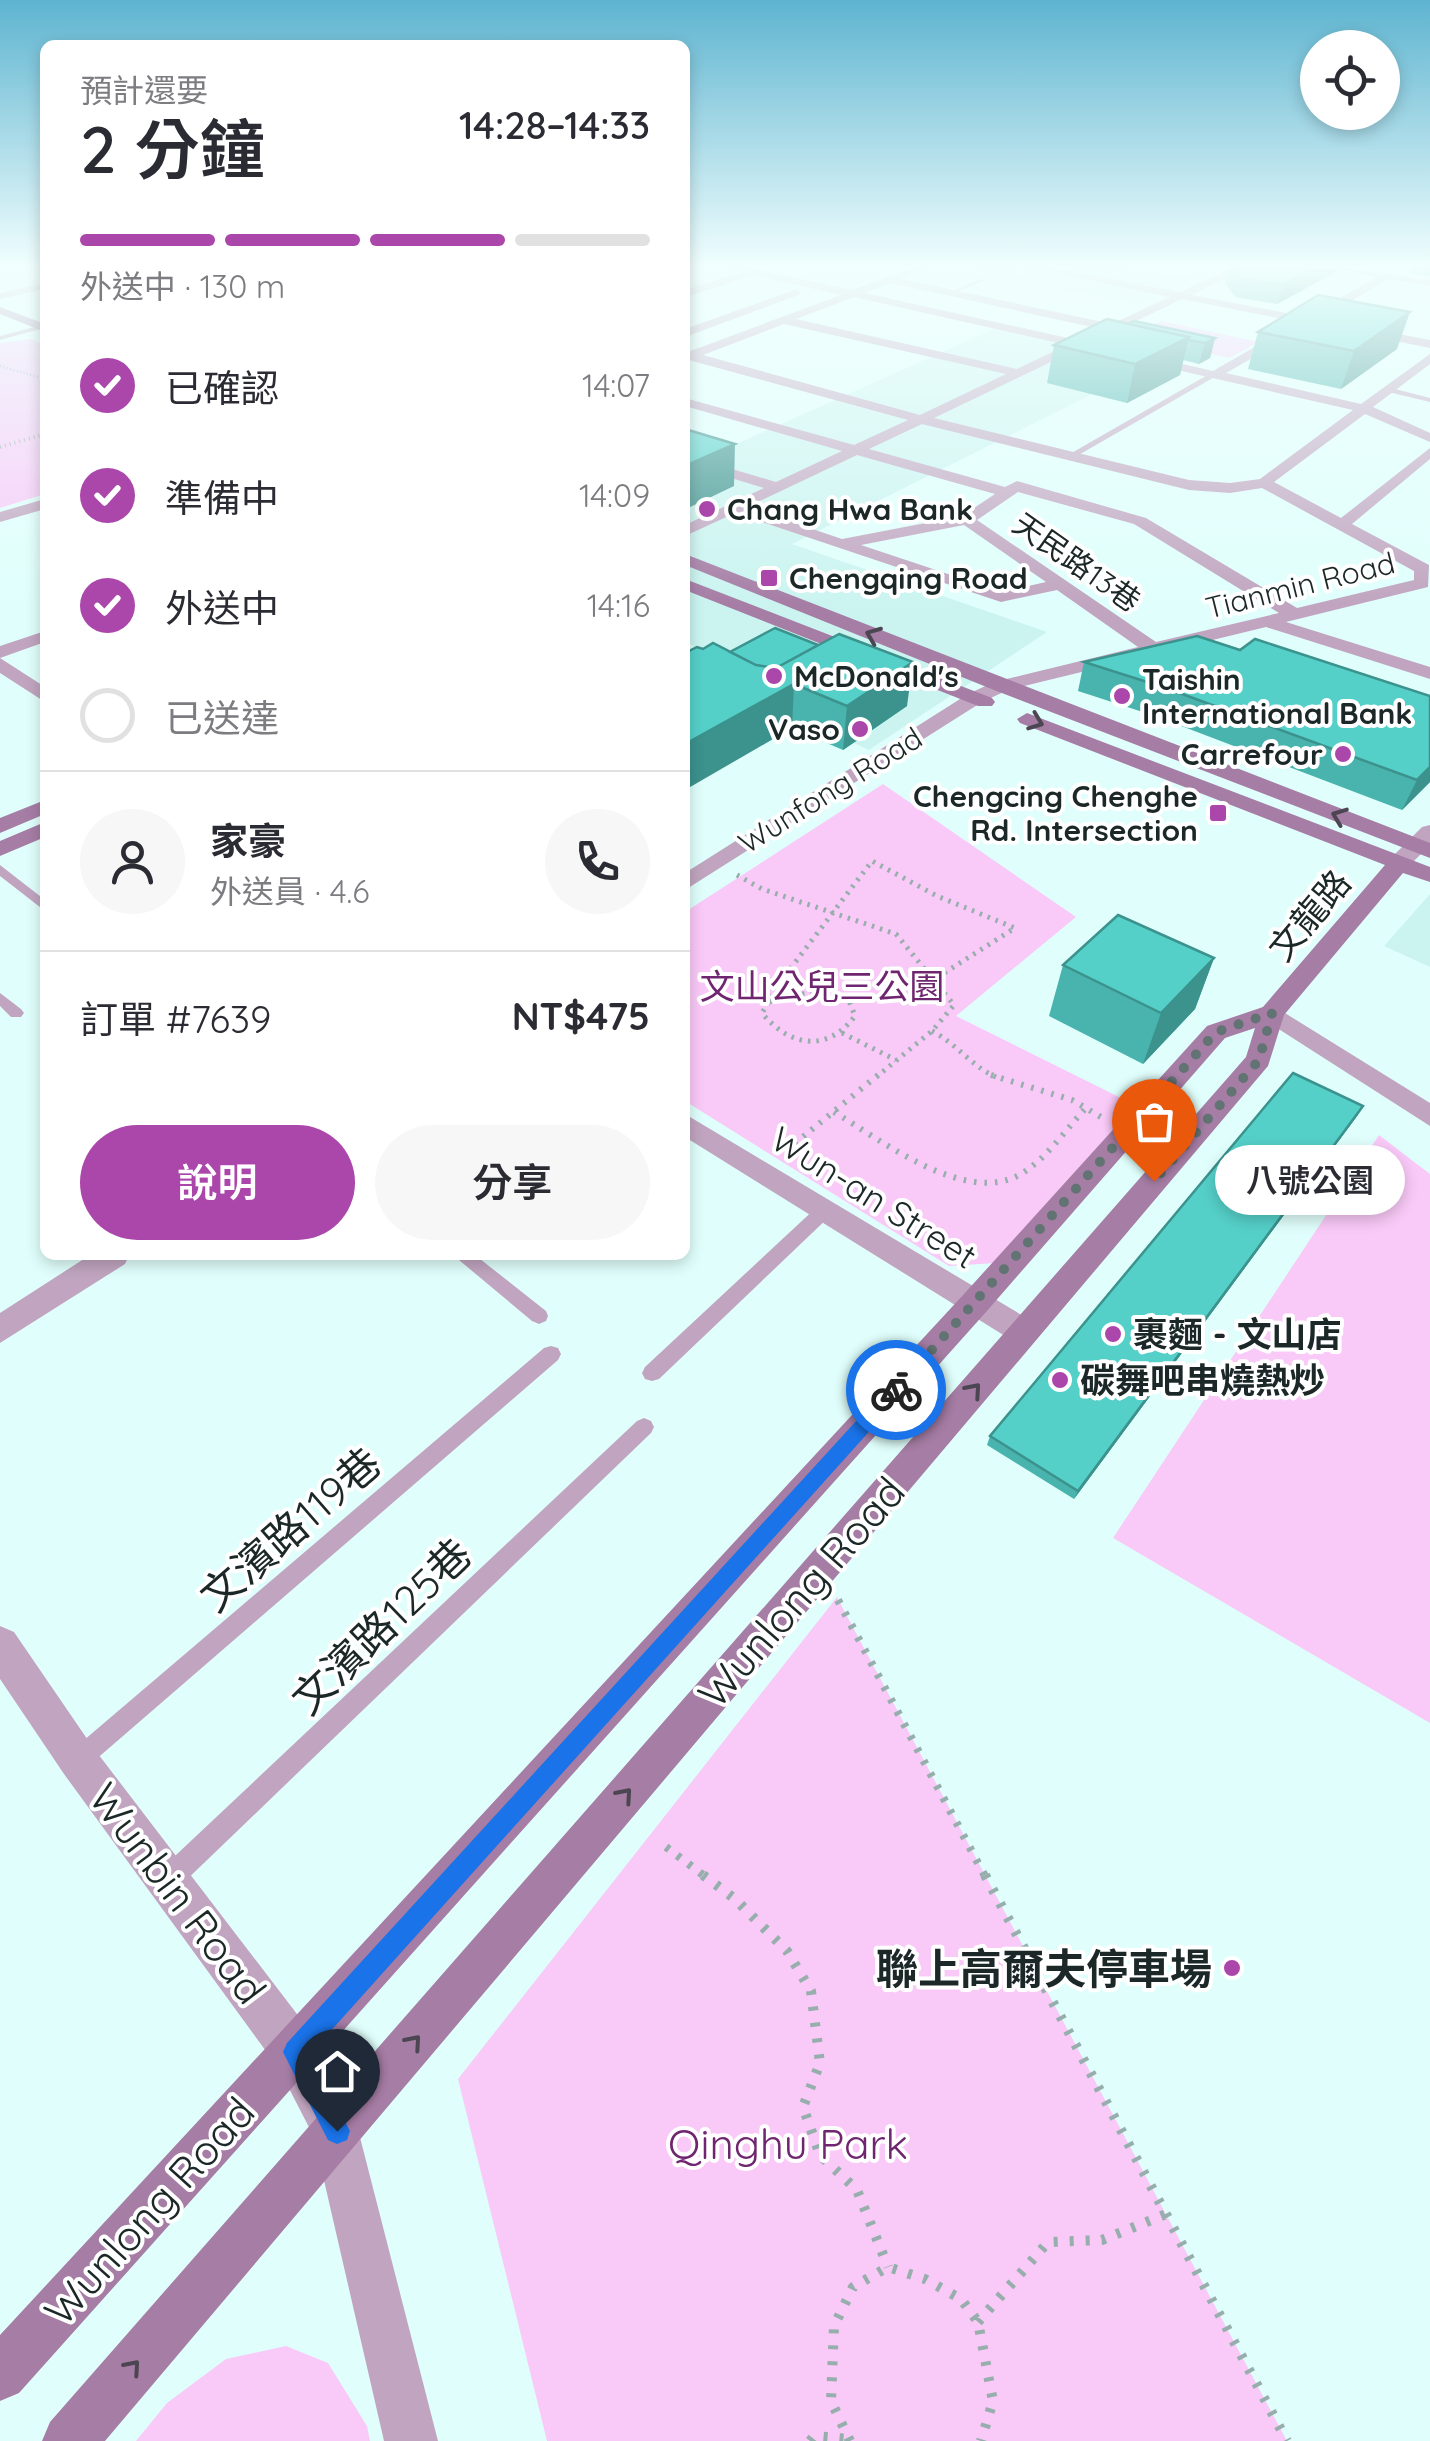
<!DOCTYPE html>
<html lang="zh-TW">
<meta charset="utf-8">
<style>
body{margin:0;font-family:Quicksand,"Noto Sans TC",sans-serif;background:#f7f7f7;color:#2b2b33;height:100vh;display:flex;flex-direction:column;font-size:38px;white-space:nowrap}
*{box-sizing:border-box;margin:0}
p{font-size:32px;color:#7c7c81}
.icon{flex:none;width:55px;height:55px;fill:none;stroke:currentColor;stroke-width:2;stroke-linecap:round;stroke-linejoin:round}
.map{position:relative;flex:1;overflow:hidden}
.panel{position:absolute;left:40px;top:40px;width:650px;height:1220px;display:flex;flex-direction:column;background:#fff;border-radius:15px;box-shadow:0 5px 15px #0003}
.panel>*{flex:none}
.buttons{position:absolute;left:1300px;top:30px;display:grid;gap:20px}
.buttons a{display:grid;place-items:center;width:100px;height:100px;border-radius:50%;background:#fff;box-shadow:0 5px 15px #0003;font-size:50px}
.pin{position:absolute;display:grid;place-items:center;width:85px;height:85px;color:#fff;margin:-102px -42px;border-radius:50% 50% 50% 0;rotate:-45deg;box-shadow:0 0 10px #0007}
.pin .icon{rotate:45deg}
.courier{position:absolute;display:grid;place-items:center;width:100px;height:100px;margin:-50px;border:8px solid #1a73e8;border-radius:50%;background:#fff;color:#222;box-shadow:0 2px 12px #0007}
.bubble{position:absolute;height:70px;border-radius:35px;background:#fff;box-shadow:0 5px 15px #0003;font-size:32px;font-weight:600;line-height:70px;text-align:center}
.head em{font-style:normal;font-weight:600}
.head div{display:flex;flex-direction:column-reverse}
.head{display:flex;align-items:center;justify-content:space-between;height:170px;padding:0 40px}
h1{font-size:65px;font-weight:600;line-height:75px}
.bar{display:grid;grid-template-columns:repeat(4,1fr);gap:15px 10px;align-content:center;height:120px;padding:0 40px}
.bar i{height:12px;border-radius:8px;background:#e1e1e2}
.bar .selected{background:#ab46ab}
.bar p{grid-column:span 4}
.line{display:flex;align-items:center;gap:25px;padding:0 40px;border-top:2px solid #e1e1e2}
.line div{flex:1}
.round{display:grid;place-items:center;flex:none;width:105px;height:105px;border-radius:52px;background:#f7f7f7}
ol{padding:0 40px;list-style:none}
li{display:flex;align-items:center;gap:30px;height:110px}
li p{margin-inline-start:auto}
li .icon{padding:10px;border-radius:50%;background:#ab46ab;color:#fff;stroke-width:4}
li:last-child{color:#7c7c81}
li i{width:55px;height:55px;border:5px solid #e1e1e2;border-radius:50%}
.cta{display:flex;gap:20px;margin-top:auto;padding:20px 40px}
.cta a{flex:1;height:115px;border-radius:60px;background:#ab46ab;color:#fff;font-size:40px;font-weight:600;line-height:115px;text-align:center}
.cta a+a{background:#f7f7f7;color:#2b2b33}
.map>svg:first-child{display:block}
.built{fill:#cbf4f0}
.green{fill:#f9c9f7}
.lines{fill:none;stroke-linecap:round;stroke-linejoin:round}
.path-far5{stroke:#96aeac;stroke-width:2.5;stroke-dasharray:1 2.5;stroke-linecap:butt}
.path-far4{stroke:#96aeac;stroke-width:4;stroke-dasharray:1 4;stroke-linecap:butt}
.path-far3{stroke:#96aeac;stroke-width:5;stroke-dasharray:2.5 6;stroke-linecap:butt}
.path-far2{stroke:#96aeac;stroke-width:6;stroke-dasharray:2.5 8;stroke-linecap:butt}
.path-far1{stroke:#96aeac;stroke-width:8;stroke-dasharray:4 10;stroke-linecap:butt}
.path{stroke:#96aeac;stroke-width:10;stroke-dasharray:4 12;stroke-linecap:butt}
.lane{fill:#c1a5c0;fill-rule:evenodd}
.street{fill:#c1a5c0;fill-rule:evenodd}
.secondary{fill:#a67da5;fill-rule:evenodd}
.wall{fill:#49b3ad}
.shaded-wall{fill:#3c928d}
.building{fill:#55d0c9;stroke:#3c928d;stroke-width:2.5}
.oneway{stroke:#4c4653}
.route{fill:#1a73e8}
.done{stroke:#617372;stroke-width:10;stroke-dasharray:0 18}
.poi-dot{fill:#ab46ab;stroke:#fff;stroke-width:4}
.labels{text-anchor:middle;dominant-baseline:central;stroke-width:8;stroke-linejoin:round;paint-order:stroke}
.far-poi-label{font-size:30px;font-weight:bold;fill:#1c2827;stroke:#fff;text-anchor:start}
.far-street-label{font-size:30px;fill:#1c2827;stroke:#fff}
.street-label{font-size:35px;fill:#1c2827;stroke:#fff}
.park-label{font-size:35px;fill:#6f256f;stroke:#fff}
.poi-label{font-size:35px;font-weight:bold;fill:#1c2827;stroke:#fff;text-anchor:start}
.near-street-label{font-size:42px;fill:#1c2827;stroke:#fff}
.near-poi-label{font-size:42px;font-weight:bold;fill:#1c2827;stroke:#fff;text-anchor:end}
.near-park-label{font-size:42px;fill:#6f256f;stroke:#fff}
</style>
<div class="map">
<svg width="1430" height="2441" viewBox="0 0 1430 2441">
<rect width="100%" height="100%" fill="#e0fffc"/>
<path class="built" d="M 939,264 L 1113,264 L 1192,279 L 1137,305 Z
M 994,329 L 1086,349 L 1143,369 L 792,544 L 1047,632 L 869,750 L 704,675 L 717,665 L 685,640 L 685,467 Z
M 1430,894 L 1430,967 L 1384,946 Z"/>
<path class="green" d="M 1161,321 L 1259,342 L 1229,358 L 1130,336 Z
M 31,339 L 45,345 L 45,494 L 0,508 L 0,343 Z
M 883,784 L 1076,917 L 956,1016 L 1137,1106 L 996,1263 L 949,1266 L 685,1101 L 685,912 Z
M 1379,1135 L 1430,1174 L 1430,1723 L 1113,1538 Z
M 837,1597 L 848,1618 L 1287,2441 L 547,2441 L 458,2079 Z
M 286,2346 L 328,2363 L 367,2426 L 370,2441 L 136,2441 L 167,2403 L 226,2359 Z"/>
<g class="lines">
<path class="path-far5" d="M 0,366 L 45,379"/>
<path class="path-far4" d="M 0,447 L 45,434"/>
<path class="path-far3" d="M 737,875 L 762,889 L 896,934 L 954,1005 L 932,1031 L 875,1078
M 769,1002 C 796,992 820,991 848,998 L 855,1016 C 827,1053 790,1047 762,1013 L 784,977 L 872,861 L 937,896 L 1015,928 L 933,980
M 932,1031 C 956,1043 975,1070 999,1078
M 842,1033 L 896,1060"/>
<path class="path-far2" d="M 991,1075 L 1072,1100 L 1101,1117
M 834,1112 C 881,1140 964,1205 1019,1175 C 1046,1160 1065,1130 1086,1108
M 787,1150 L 878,1075"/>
<path class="path-far1" d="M 838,1600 L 986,1878
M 666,1847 L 707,1878"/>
<path class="path" d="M 703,1875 L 735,1899 L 787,1951 L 811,1991 L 820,2063 L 803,2107 L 820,2155 L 857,2190 L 888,2267
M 985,1875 L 1287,2441
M 978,2322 L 1048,2242 L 1102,2240 L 1166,2214
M 810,2441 L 814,2436 L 848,2439
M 850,2441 L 831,2401 L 834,2326 L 853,2287 L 888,2267 L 925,2279 L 961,2299 L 978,2322 L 993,2401 L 981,2441"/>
<path class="lane" d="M 981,279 L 986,280 L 952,294 L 947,293 Z
M 42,325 L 44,328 L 0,340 L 0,336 Z
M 1211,373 L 1218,375 L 1075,457 L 1068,455 Z
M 1387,387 L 1430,398 L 1430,402 L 1384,391 Z
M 0,865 L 45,900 L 45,911 L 0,876 Z
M 0,993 L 21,1009 L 24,1013 L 21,1017 L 11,1017 L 0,1006 Z
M 825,1203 L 834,1210 L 831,1215 L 659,1379 L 652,1381 L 645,1379 L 642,1373 L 645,1367 L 819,1205 Z
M 453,1255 L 475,1255 L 546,1311 L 548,1316 L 546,1321 L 539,1324 L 532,1321 Z
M 551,1346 L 558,1348 L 561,1354 L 558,1360 L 86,1768 L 78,1772 L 70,1768 L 66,1760 L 70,1752 L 544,1348 Z
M 644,1418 L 651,1421 L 654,1427 L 651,1433 L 178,1888 L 169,1892 L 160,1888 L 156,1879 L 160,1870 L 637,1421 Z"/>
<path class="street" d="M 714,264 L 732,264 L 852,290 L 923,264 L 937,264 L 902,279 L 1112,324 L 1169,297 L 1011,264 L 1031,264 L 1180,292 L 1240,264 L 1253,264 L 1192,295 L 1307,317 L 1377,277 L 1315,264 L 1430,280 L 1430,286 L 1389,279 L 1320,319 L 1430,340 L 1430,348 L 1311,324 L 1226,373 L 1361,404 L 1430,354 L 1430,364 L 1373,407 L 1430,433 L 1430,442 L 1365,414 L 1274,482 L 1341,518 L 1430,448 L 1430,459 L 1352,524 L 1429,565 L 1428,587 L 1286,622 L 1430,667 L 1430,679 L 1266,627 L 1008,690 L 982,702 L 685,890 L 685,873 L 968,694 L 994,682 L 1138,647 L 1057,590 L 1001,602 L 735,513 L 685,536 L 685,525 L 764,488 L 685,464 L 685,455 L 776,482 L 842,451 L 685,406 L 685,398 L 854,445 L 908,420 L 685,359 L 685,353 L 841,295 L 755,275 L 685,297 L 685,290 L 742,272 ZM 891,283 L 1101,329 L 1077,340 L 865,293 ZM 854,297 L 1067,345 L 1017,369 L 796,319 ZM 1182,299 L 1298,322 L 1213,371 L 1090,343 ZM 784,324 L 1006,374 L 920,415 L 703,355 ZM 1080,348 L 1353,410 L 1260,479 L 1230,483 L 1189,480 L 934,418 ZM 922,424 L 1189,490 L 1230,493 L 1262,488 L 1414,571 L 1414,580 L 1297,608 L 1146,518 L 1017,481 L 1005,487 L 869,449 ZM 857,455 L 995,494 L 962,516 L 842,539 L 747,507 ZM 1018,492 L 1134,524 L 1279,613 L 1156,642 L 977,520 ZM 964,525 L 1046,582 L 1002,592 L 861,545 Z
M 45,283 L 45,289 L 0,299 L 0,293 Z
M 797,289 L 801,294 L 685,337 L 685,329 Z
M 45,499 L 45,509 L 0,522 L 0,512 Z
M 45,631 L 45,642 L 0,658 L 0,646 Z
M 0,658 L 45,687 L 45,702 L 0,673 Z
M 1430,825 L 1430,845 L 1407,868 L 1391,868 L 1388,863 L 1391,858 L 1422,827 Z
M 1272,1005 L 1430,1103 L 1430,1126 L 1263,1019 L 1259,1013 L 1263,1007 Z
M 685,1114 L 1035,1323 L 1040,1332 L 1035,1341 L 1024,1345 L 1013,1341 L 685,1137 Z
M 90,1255 L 129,1255 L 125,1264 L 0,1343 L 0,1313 Z
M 0,1626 L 14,1632 L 92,1746 L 313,2035 L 354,2114 L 438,2441 L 384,2441 L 314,2137 L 279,2069 L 64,1774 L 0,1679 Z"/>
<path class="secondary" d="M 0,307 L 45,324 L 45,332 L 0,314 Z
M 685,554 L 1430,843 L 1430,858 L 994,690 L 685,565 Z
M 685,579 L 992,698 L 995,702 L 992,706 L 978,706 L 685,590 Z
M 1027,713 L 1430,867 L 1430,882 L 1403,873 L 1284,1015 L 1268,1066 L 105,2441 L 42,2441 L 50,2422 L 1246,1057 L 1255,1028 L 1225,1038 L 986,1312 L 19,2393 L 0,2401 L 0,2335 L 964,1294 L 1207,1026 L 1263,1007 L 1385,865 L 1020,723 L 1017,719 Z
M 45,800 L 45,814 L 0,833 L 0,818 Z
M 45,822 L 45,837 L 0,856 L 0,841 Z"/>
</g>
<path class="wall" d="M 1230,264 L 1336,272 L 1277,304 L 1235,297 L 1225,283 Z
M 1413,264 L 1430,264 L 1430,277 L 1409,273 Z
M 1128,324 L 1215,338 L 1210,358 L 1199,364 L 1183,360 L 1180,375 L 1127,403 L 1047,383 L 1054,345 Z
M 1258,332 L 1397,349 L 1341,389 L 1248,369 Z
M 1197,636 L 1430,782 L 1402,810 L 1155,716 L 1078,691 L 1084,662 Z
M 703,649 L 730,652 L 907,706 L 843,750 L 792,728 Z
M 1214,958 L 1195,1009 L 1143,1064 L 1049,1016 L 1063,965 Z
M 1363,1106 L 1357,1116 L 1074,1499 L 987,1445 L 990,1436 Z"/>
<path class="shaded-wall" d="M 1323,264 L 1339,264 L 1336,272 L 1277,304 L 1283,285 Z
M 1410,312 L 1397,349 L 1341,389 L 1354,351 Z
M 1189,337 L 1180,375 L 1127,403 L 1135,364 Z
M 1215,338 L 1210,358 L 1199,364 L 1205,343 Z
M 735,444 L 734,486 L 686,509 L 685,466 Z
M 913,662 L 907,706 L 843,750 L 847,706 Z
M 817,672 L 794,685 L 792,728 L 685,790 L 685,744 Z
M 1430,767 L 1430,782 L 1402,810 L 1417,780 Z
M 1214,958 L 1195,1009 L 1143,1064 L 1161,1013 Z
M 1363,1106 L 1357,1116 L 1074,1499 L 1078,1491 Z"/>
<path class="building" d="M 1229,264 L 1323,264 L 1283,285 L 1240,278 Z
M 1318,295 L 1410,312 L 1354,351 L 1258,332 Z
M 1107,319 L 1189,337 L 1135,364 L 1054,345 Z
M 1134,321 L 1215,338 L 1205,343 L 1188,340 L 1189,337 L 1128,324 Z
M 685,429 L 735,444 L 685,466 Z
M 775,628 L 818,645 L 776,668 L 756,665 L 730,652 Z
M 839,634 L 913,662 L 847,706 L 794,684 L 685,744 L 685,653 L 697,647 L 703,649 L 713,643 L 756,665 L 776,668 Z
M 1197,636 L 1240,650 L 1255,639 L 1430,696 L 1430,767 L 1417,780 L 1163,687 L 1084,662 Z
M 1118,915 L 1214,958 L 1161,1013 L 1063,965 Z
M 1293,1073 L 1363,1106 L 1078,1491 L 990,1436 Z"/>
<defs><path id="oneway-chevron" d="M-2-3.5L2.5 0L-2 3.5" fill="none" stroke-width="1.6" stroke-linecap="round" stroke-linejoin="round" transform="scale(2.5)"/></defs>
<g class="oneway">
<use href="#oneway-chevron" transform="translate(873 635) rotate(-158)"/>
<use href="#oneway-chevron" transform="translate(1036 722) rotate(21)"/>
<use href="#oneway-chevron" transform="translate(1339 816) rotate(-159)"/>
<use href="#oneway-chevron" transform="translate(974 1390) rotate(-49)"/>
<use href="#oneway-chevron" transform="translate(625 1795) rotate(-49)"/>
<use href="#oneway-chevron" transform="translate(414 2042) rotate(-49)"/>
<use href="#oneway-chevron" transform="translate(133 2367) rotate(-49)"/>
</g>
<linearGradient id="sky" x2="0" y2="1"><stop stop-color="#5eb4d0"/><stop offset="0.44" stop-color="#f1fffe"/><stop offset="1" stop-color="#f1fffe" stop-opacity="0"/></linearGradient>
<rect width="1430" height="605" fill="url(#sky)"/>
<path class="route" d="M 896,1382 L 905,1390 L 902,1395 L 310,2054 L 350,2131 L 347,2140 L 337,2144 L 328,2140 L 287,2060 L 283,2052 L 287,2043 L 890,1384 Z"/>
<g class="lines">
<path class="done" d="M 896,1390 L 1216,1032 L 1272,1013 L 1259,1060 L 1154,1181"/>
</g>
<g class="poi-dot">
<circle cx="707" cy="509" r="10"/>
<rect x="759" y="568" width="20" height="20" rx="5"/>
<circle cx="774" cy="676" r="10"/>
<circle cx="1122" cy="696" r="10"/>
<circle cx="860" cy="729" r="10"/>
<circle cx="1343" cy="754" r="10"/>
<rect x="1208" y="803" width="20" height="20" rx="5"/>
<circle cx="1113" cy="1334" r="10"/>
<circle cx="1060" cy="1380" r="10"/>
<circle cx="1232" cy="1968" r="10"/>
</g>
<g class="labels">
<g class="far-poi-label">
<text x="727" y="509">Chang Hwa Bank</text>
<text x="789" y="578">Chengqing Road</text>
<text x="794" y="676">McDonald's</text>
<text x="1142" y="679">Taishin<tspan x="1142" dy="34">International Bank</tspan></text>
<text x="840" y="729" text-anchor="end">Vaso</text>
<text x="1323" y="754" text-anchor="end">Carrefour</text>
<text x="1198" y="796" text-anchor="end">Chengcing Chenghe<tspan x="1198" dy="34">Rd. Intersection</tspan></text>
</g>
<g class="far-street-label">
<text transform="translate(1077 562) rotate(35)">天民路13巷</text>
<text transform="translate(1300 585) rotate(-14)">Tianmin Road</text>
<text transform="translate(830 790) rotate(-32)">Wunfong Road</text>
</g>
<g class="street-label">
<text transform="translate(1309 915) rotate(-50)">文龍路</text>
<text transform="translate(874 1197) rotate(32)">Wun-an Street</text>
</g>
<g class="park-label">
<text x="822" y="986">文山公兒三公園</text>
</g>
<g class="poi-label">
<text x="1133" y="1334">裹麵 - 文山店</text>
<text x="1080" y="1380">碳舞吧串燒熱炒</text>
</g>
<g class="near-street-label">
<text transform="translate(290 1529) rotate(-41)">文濱路119巷</text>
<text transform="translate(801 1592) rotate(-49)">Wunlong Road</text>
<text transform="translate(381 1626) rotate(-44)">文濱路125巷</text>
<text transform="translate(178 1893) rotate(53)">Wunbin Road</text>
<text transform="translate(149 2211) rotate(-48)">Wunlong Road</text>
</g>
<g class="near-poi-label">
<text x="1212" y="1968">聯上高爾夫停車場</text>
</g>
<g class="near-park-label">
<text x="788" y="2143">Qinghu Park</text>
</g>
</g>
</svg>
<div class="buttons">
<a><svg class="icon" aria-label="locate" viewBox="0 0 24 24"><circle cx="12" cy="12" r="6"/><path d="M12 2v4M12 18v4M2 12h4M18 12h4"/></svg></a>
</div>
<div class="pin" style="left:1154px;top:1181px;background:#ea580c"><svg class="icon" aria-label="bag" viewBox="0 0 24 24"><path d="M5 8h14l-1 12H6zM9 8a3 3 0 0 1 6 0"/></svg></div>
<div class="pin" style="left:337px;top:2131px;background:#1f2937"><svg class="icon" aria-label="home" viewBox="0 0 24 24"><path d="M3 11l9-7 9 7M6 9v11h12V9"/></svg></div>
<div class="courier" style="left:896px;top:1390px"><svg class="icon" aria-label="bike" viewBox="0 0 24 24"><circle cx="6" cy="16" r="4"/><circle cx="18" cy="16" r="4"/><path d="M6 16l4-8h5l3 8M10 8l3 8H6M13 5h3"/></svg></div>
<div class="bubble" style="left:1215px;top:1145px;width:190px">八號公園</div>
<section class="panel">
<div class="head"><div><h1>2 分鐘</h1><p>預計還要</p></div><em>14:28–14:33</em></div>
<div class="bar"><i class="selected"></i><i class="selected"></i><i class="selected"></i><i></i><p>外送中 · 130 m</p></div>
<ol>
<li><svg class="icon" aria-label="check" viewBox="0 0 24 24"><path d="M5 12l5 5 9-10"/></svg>已確認<p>14:07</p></li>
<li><svg class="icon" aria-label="check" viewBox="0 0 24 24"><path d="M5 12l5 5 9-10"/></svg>準備中<p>14:09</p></li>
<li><svg class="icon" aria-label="check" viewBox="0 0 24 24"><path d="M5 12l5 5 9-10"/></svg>外送中<p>14:16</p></li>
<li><i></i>已送達</li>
</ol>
<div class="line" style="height:180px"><a class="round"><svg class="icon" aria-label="person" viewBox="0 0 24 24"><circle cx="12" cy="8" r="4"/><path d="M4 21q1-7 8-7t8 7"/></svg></a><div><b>家豪</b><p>外送員 · 4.6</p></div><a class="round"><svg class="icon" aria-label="phone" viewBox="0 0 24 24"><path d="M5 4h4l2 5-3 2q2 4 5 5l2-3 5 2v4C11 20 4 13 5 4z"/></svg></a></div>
<div class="line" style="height:130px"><div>訂單 #7639</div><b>NT$475</b></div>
<div class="cta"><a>說明</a><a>分享</a></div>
</section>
</div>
